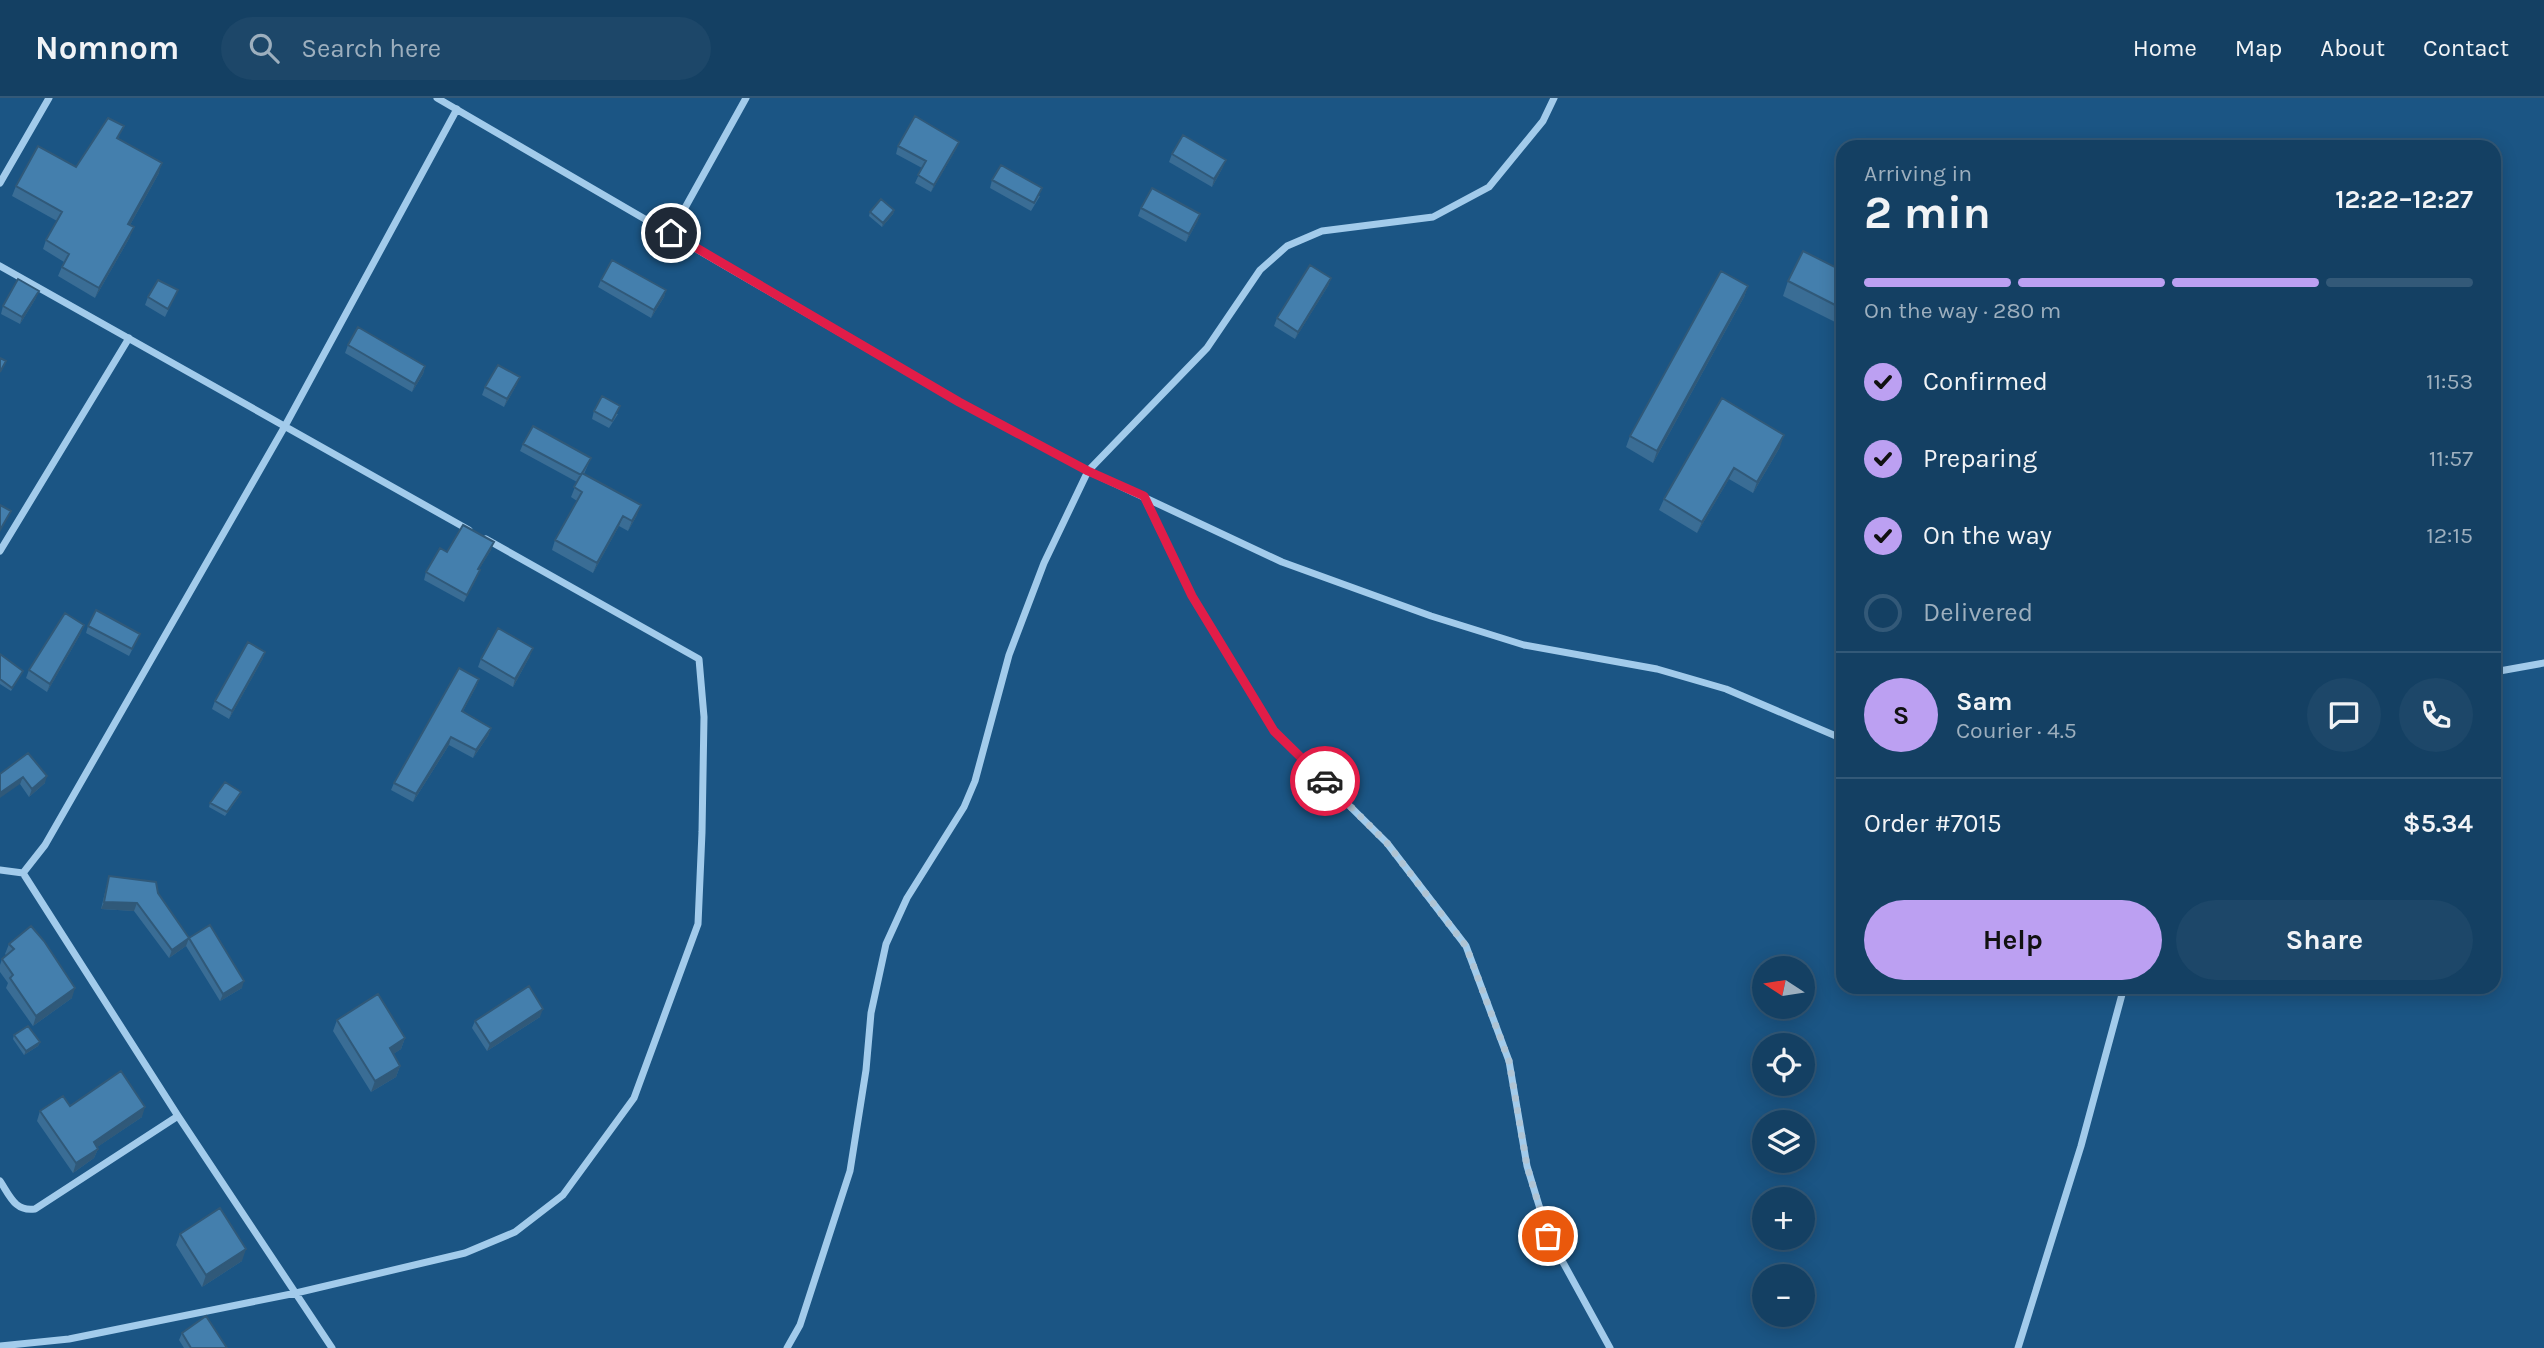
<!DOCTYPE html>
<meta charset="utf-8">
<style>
body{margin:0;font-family:Karla,sans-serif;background:#1d4769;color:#f1f3f6;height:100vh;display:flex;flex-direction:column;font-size:26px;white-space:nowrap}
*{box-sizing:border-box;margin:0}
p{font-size:23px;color:#9dafbe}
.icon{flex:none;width:38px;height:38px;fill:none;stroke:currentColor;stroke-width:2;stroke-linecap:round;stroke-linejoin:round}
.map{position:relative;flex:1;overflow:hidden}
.details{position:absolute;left:1836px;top:42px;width:665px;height:854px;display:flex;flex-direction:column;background:#144063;border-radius:21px;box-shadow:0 4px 18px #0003,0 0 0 2px #335978}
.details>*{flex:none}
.needle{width:46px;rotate:282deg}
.tools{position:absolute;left:1752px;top:858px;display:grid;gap:14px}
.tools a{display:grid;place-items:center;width:63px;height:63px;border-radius:50%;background:#144063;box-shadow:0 4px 18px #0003,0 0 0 2px #335978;font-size:35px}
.pin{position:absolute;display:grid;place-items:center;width:60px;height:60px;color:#fff;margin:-30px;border:4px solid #fff;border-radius:50%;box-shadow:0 2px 7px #0007}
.courier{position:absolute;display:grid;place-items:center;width:70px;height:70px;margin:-35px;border:5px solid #e11d48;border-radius:50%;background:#fff;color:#222;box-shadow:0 2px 9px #0007}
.summary em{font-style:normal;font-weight:700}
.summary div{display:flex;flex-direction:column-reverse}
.summary{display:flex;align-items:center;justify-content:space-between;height:119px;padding:0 28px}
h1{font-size:46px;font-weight:700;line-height:52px}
.bar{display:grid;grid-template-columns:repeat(4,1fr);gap:10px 7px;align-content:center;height:84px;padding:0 28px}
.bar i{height:9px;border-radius:5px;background:#335978}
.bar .current{background:#bca0f2}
.bar p{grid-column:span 4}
.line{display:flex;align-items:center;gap:18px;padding:0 28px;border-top:2px solid #335978}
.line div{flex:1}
.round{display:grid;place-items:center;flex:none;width:74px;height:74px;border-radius:37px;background:#1d4769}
ol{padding:0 28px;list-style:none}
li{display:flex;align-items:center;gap:21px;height:77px}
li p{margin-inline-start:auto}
li .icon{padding:7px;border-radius:50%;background:#bca0f2;color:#111;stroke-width:4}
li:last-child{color:#9dafbe}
li i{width:38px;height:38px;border:4px solid #335978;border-radius:50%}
.primary-button{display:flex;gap:14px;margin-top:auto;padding:14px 28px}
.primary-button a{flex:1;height:80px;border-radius:42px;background:#bca0f2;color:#111;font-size:28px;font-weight:700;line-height:80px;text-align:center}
.primary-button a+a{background:#1d4769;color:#f1f3f6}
header{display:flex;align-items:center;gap:42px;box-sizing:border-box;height:98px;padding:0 35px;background:#144063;border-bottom:2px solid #335978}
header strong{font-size:33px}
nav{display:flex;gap:38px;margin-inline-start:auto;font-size:24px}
.search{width:490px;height:63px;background:#1d4769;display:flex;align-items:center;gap:18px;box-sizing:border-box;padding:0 24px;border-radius:38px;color:#9dafbe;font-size:26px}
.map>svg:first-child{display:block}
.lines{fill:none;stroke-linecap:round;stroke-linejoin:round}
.street{stroke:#a2cbeb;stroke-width:7}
.wall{fill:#3a6d95}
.shaded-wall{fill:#305979}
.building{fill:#447fad;stroke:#305979;stroke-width:2}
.done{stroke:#afc4d4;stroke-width:7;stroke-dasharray:0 12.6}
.route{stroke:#e11d48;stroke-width:9}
</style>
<header>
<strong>Nomnom</strong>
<div class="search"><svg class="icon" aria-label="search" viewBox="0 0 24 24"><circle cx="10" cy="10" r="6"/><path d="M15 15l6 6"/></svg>Search here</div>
<nav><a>Home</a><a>Map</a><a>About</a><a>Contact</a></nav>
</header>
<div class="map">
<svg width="2544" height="1250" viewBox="0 0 2544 1250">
<rect width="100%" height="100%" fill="#1b5584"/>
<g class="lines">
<path class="street" d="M 437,0 L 959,304 L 1088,373 L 1282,464 L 1431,518 L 1524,547 L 1657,571 L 1726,591 L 1843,641
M 0,85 L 49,0
M 671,135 L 746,0
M 0,168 L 469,432
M 1144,399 L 1192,498 L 1274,633 L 1387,745 L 1466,848 L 1509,963 L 1527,1068 L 1548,1137 L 1610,1250
M 0,453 L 129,240
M 2494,574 L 2544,565
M 0,772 L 23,775 L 178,1018 L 332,1250
M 23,775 L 45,747 L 285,328 L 457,11
M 0,1083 C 10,1098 15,1114 35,1111 L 178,1018
M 0,1248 L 69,1241 L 296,1195 L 465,1155 L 515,1134 L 563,1097 L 634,1000 L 698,826 L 702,734 L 704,619 L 699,561 L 486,441
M 787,1250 L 800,1227 L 850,1073 L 866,972 L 871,915 L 886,846 L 907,800 L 964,709 L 975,683 L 1009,557 L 1044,465 L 1088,373 L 1207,250 L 1260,172 L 1287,148 L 1322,133 L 1433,119 L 1489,89 L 1543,23 L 1554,0
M 2018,1250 L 2081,1048 L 2124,889"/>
</g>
<path class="wall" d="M 120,38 L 118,40 L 159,75 L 130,127 L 130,139 L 95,200 L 58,178 L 64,164 L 43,151 L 46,142 L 57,123 L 12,98 L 16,88 L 76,69 Z
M 959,44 L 956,51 L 931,94 L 915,85 L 922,70 L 896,56 L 898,48 Z
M 1172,56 L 1223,69 L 1212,89 L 1169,64 Z
M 992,82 L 1040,98 L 1031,113 L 990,90 Z
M 1141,110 L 1200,116 L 1197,124 L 1186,144 L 1138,118 Z
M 894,112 L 893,116 L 882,129 L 869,118 L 870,114 Z
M 1843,173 L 1843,228 L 1783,198 L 1788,183 Z
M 1331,180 L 1328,188 L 1295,241 L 1274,228 L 1277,220 Z
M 601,182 L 666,192 L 664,199 L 651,220 L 598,189 Z
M 1748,188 L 1744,199 L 1653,365 L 1626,349 L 1630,338 Z
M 178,192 L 165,219 L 145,207 L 148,199 Z
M 36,200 L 20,226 L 1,216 L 3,208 Z
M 348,247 L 425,268 L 423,276 L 412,294 L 345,255 Z
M 517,286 L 504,309 L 482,297 L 485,289 Z
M 594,313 L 618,316 L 609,330 L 592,321 Z
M 1843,314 L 1843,356 L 1839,351 L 1838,327 Z
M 523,346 L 591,360 L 584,376 L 637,417 L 628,433 L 619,428 L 593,475 L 552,452 L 555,442 L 577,403 L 571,399 L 577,384 L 520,353 Z
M 1780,349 L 1753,395 L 1729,381 L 1697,435 L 1659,412 L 1664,401 Z
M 491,452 L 479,471 L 477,479 L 464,504 L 424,482 L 426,474 L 447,454 Z
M 88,528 L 140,536 L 129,558 L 86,535 Z
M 81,535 L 47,594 L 26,580 L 29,572 Z
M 265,554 L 262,562 L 229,621 L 212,611 L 215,603 Z
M 0,556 L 23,573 L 11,593 L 0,586 Z
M 530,558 L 513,589 L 478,569 L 481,561 Z
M 479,581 L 476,589 L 463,613 L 491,630 L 488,638 L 473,660 L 449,647 L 413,704 L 391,692 L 394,685 Z
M 28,655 L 45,685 L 29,699 L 20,686 Z
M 241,694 L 240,697 L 225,718 L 209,709 L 210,705 Z
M 109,778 L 189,840 L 242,890 L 220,903 L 186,848 L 169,860 L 134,813 L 101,811 Z
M 9,846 L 72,900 L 33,928 L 6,890 L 8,885 L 0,874 L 0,867 L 2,861 L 6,857 L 5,856 Z
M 540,919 L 487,953 L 472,930 L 475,923 Z
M 337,922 L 405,940 L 401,951 L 393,956 L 400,968 L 396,979 L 371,994 L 333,933 Z
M 14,937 L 40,944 L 38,948 L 24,957 L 13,941 Z
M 70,1008 L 142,1019 L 97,1049 L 98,1051 L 94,1060 L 73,1075 L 37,1023 L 40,1013 Z
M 180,1136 L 242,1163 L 202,1189 L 176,1147 Z
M 182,1235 L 227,1250 L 184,1250 L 179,1242 Z"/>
<path class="shaded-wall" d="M 959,44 L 956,51 L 931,94 L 934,87 Z
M 1226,62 L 1223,69 L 1212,89 L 1214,81 Z
M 162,65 L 159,75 L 125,136 L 128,126 Z
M 894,112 L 893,116 L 882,129 L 883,125 Z
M 1200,116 L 1197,124 L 1186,144 L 1189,136 Z
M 134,129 L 130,139 L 95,200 L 99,190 Z
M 1331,180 L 1328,188 L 1295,241 L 1298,234 Z
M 1748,188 L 1744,199 L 1653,365 L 1657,353 Z
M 666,192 L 664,199 L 651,220 L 654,212 Z
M 39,193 L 36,200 L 20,226 L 22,219 Z
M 425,268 L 423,276 L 412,294 L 415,286 Z
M 520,279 L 517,286 L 504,309 L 507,301 Z
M 1784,337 L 1780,349 L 1753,395 L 1757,384 Z
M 1734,370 L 1729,381 L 1697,435 L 1702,424 Z
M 641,407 L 637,417 L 628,433 L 632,423 Z
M 623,418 L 619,428 L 593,475 L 597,465 Z
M 494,444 L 491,452 L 475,478 L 478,471 Z
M 480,472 L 477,479 L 464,504 L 467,497 Z
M 84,527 L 81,535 L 47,594 L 50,586 Z
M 533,550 L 530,558 L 513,589 L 515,581 Z
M 265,554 L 262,562 L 229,621 L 232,613 Z
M 479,581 L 476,589 L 459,620 L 462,613 Z
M 491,630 L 488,638 L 473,660 L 476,652 Z
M 451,639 L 449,647 L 413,704 L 416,696 Z
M 47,678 L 45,685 L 29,699 L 32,691 Z
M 23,679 L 20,686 L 0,700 L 0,695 Z
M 104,804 L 137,805 L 134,813 L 101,811 Z
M 189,840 L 186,848 L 169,860 L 172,852 Z
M 244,883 L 242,890 L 220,903 L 223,896 Z
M 75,890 L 72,900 L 33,928 L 36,918 Z
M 543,911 L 540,919 L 487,953 L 490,946 Z
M 405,940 L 401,951 L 386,961 L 390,950 Z
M 40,944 L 38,948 L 24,957 L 26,953 Z
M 400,968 L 396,979 L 371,994 L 375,983 Z
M 145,1009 L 142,1019 L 90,1054 L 94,1044 Z
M 98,1051 L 94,1060 L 73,1075 L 76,1065 Z
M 246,1151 L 242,1163 L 202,1189 L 206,1177 Z"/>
<path class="building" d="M 915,18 L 959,44 L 934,87 L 918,77 L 926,63 L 898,48 Z
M 108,20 L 124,28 L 117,40 L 162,65 L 128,126 L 134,129 L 99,190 L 62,169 L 69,156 L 46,142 L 62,114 L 16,88 L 38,48 L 76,69 Z
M 1183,37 L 1226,62 L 1214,81 L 1172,56 Z
M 1001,67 L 1042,90 L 1034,105 L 992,82 Z
M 1152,90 L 1200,116 L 1189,136 L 1141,110 Z
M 881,101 L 894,112 L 883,125 L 870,114 Z
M 1803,153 L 1843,173 L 1843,211 L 1788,183 Z
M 612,162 L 666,192 L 654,212 L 601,182 Z
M 1310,167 L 1331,180 L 1298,234 L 1277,220 Z
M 1721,173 L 1748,188 L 1657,353 L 1630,338 Z
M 18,181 L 39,193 L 22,219 L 3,208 Z
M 158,182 L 178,192 L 168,211 L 148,199 Z
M 358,229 L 425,268 L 415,286 L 348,247 Z
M 0,260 L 6,263 L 0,274 Z
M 498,267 L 520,279 L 507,301 L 485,289 Z
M 602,298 L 620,308 L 612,323 L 594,313 Z
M 1722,300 L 1784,337 L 1757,384 L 1734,370 L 1702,424 L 1664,401 Z
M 533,328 L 591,360 L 581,377 L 523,346 Z
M 582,375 L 641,407 L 632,423 L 623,418 L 597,465 L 555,442 L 582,394 L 574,389 Z
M 0,407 L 11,413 L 0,432 Z
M 463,427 L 494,444 L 478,471 L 480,472 L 467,497 L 426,474 L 440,450 L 447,454 Z
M 96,512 L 140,536 L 132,551 L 88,528 Z
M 65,515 L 84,527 L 50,586 L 29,572 Z
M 498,530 L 533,550 L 515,581 L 481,561 Z
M 248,544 L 265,554 L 232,613 L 215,603 Z
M 0,556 L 23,573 L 12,590 L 0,581 Z
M 459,570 L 479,581 L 462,613 L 491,630 L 476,652 L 451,639 L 416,696 L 394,685 Z
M 28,655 L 47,678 L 32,691 L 23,679 L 0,695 L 0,676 Z
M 225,684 L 241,694 L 227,714 L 210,705 Z
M 109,778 L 156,784 L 158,795 L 189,840 L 172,852 L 137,805 L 104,804 Z
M 210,827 L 244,883 L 223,896 L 189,840 Z
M 31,828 L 44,843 L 75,890 L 36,918 L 10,880 L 13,877 L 2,861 L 14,851 L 9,846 Z
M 529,888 L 543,911 L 490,946 L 475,923 Z
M 378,896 L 405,940 L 390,950 L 400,968 L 375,983 L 337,922 Z
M 28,928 L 40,944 L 26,953 L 14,937 Z
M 121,973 L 145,1009 L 94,1044 L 98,1051 L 76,1065 L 40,1013 L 63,998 L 70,1008 Z
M 220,1110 L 246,1151 L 206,1177 L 180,1136 Z
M 206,1218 L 227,1250 L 191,1250 L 182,1235 Z"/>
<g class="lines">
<path class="done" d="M 1325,683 L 1387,745 L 1466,848 L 1509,963 L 1527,1068 L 1548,1138"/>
<path class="route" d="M 671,135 L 959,304 L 1088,373 L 1144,398 L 1192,498 L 1274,633 L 1325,683"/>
</g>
</svg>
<div class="tools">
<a><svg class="needle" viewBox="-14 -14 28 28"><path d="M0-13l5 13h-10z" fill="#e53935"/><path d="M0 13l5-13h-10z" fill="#9dafbe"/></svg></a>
<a><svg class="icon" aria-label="locate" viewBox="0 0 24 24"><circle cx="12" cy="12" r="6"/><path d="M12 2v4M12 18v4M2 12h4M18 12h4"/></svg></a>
<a><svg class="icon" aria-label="layers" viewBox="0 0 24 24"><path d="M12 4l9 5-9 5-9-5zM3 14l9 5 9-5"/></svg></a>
<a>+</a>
<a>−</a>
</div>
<div class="pin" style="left:1548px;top:1138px;background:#ea580c"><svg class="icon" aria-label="bag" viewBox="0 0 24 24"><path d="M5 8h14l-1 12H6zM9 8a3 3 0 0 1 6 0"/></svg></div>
<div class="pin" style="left:671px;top:135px;background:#1f2937"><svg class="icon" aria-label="home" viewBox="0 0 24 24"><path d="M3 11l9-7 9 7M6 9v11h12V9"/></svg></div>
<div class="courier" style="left:1325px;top:683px"><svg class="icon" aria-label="car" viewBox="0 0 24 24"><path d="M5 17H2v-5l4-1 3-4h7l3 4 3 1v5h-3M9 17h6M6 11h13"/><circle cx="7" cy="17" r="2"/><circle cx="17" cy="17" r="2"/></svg></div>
<section class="details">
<div class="summary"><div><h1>2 min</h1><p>Arriving in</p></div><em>12:22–12:27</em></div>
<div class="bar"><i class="current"></i><i class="current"></i><i class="current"></i><i></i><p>On the way · 280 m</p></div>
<ol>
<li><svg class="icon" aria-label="check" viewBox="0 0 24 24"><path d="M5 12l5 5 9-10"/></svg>Confirmed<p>11:53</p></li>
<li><svg class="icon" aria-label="check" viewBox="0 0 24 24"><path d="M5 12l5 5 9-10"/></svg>Preparing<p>11:57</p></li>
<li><svg class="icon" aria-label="check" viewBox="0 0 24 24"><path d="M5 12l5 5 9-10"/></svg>On the way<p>12:15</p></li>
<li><i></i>Delivered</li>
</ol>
<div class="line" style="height:126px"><b class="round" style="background:#bca0f2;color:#111">S</b><div><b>Sam</b><p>Courier · 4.5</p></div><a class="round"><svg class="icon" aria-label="chat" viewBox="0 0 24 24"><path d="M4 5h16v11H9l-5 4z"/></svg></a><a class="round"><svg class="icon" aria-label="phone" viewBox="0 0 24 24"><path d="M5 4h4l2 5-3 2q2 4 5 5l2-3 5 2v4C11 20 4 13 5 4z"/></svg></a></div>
<div class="line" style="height:91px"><div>Order #7015</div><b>$5.34</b></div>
<div class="primary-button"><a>Help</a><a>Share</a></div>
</section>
</div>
